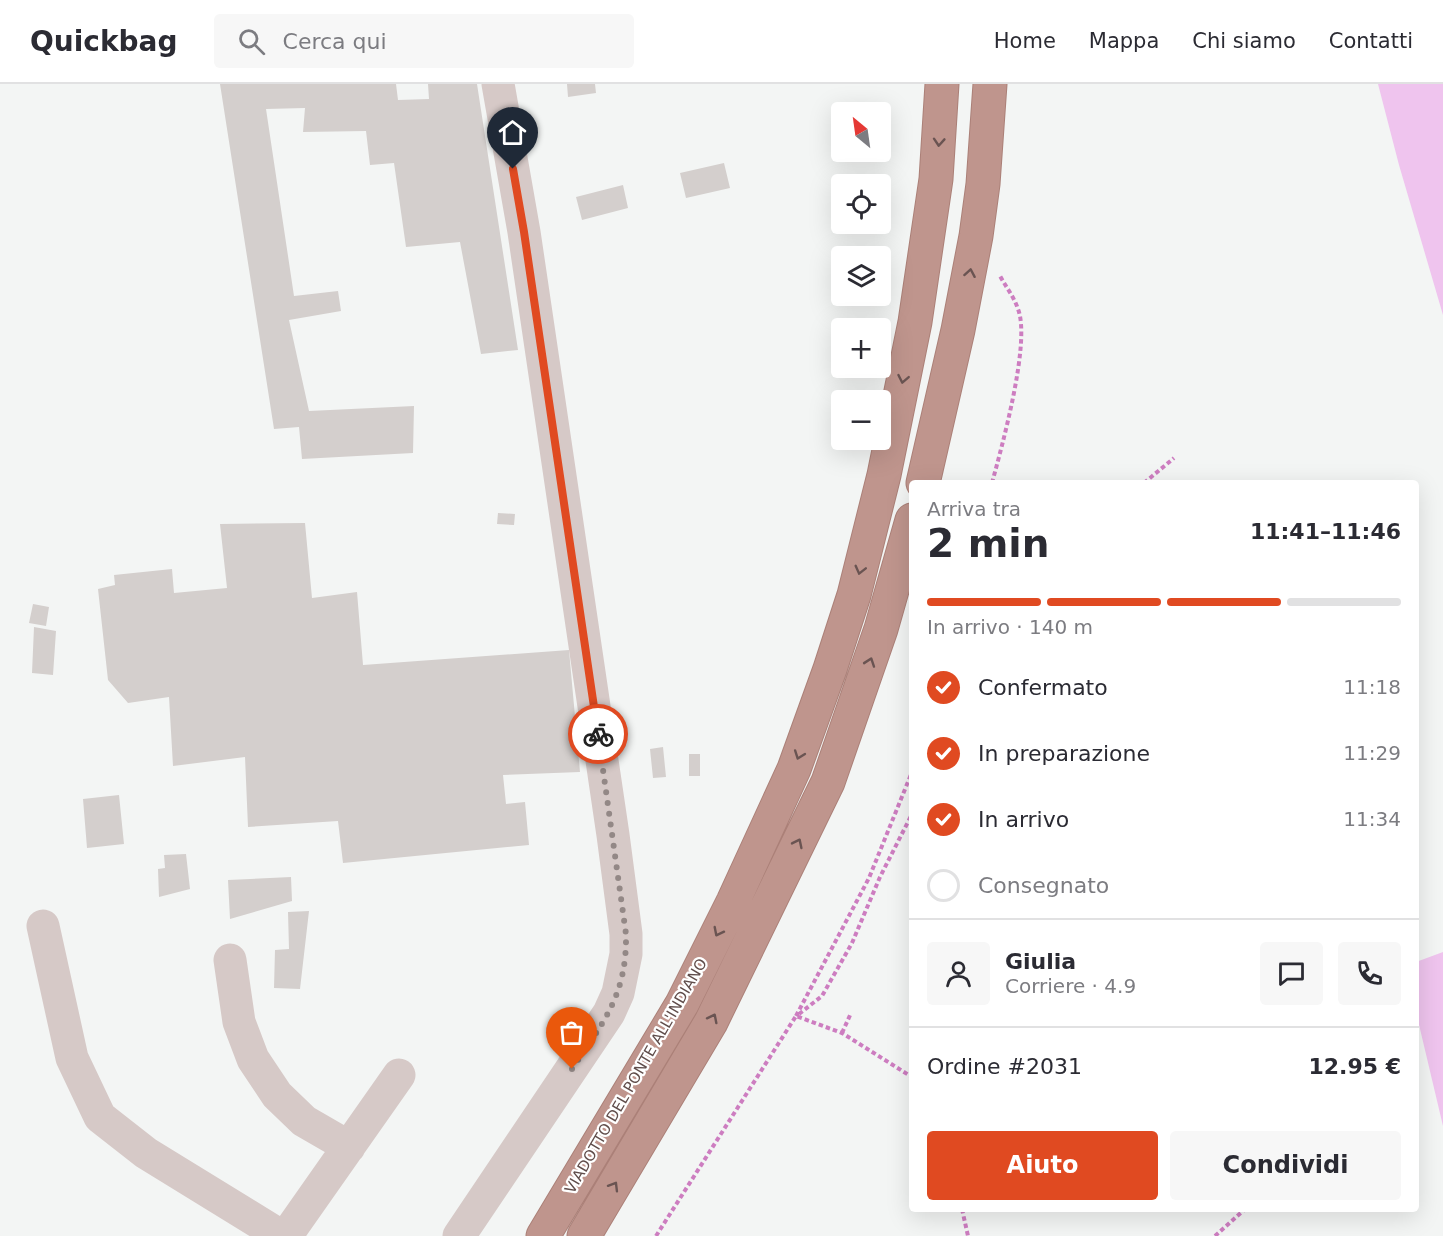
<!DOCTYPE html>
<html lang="it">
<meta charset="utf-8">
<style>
body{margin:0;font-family:"DejaVu Sans",sans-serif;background:#f7f7f7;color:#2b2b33;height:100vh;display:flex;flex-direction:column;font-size:22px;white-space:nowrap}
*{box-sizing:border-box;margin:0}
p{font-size:20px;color:#7c7c81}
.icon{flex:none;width:33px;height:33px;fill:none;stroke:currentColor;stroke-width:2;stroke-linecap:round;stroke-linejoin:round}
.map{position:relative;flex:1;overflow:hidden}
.panel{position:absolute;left:909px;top:396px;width:510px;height:732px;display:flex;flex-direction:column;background:#fff;border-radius:6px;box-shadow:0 6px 24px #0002}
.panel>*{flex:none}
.needle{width:39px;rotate:331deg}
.tools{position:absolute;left:831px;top:18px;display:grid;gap:12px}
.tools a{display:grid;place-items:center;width:60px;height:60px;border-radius:6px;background:#fff;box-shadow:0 6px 24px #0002;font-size:30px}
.pin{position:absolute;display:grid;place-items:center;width:51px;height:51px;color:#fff;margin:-62px -26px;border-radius:50% 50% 50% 0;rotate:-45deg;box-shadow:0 0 6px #0007}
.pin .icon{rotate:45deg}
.courier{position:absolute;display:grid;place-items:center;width:60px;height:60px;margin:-30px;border:4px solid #e04a21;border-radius:50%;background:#fff;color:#222;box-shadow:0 2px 8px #0007}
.headline em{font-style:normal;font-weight:700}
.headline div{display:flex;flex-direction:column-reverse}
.headline{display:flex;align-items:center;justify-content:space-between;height:102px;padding:0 18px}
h1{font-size:39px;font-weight:700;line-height:45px}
.bar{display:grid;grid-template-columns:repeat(4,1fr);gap:9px 6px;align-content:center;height:72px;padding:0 18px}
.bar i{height:8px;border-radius:4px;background:#e1e1e2}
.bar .on{background:#e04a21}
.bar p{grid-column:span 4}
.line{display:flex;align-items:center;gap:15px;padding:0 18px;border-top:2px solid #e1e1e2}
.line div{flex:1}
.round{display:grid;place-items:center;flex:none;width:63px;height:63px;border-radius:6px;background:#f7f7f7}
ol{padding:0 18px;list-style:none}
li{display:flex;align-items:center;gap:18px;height:66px}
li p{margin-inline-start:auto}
li .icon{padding:6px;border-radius:50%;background:#e04a21;color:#fff;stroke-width:4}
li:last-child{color:#7c7c81}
li i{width:33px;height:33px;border:3px solid #e1e1e2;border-radius:50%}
.action{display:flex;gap:12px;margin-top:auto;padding:12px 18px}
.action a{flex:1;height:69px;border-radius:6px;background:#e04a21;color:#fff;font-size:24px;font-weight:700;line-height:69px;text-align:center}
.action a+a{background:#f7f7f7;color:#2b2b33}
header{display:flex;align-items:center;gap:36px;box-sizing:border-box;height:84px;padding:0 30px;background:#fff;border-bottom:2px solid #e1e1e2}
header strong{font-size:28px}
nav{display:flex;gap:33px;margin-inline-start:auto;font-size:21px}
.search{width:420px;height:54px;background:#f7f7f7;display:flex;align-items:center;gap:15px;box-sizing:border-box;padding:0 21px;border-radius:6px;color:#7c7c81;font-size:22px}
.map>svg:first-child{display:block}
.park{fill:#efc4ee}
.building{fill:#d4cfcd}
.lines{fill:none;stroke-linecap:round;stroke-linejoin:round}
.highway-casing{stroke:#ab8078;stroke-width:35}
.path{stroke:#cd7dc0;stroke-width:4;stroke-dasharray:4.5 3;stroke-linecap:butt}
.minor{stroke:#d6c9c7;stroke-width:33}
.highway{stroke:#bf958d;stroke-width:33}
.oneway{stroke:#6a5452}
.done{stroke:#938886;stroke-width:6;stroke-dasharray:0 10.8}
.route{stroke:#e04a21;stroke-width:8}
.labels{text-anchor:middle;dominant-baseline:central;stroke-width:4.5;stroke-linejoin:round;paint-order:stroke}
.street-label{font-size:15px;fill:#604d4b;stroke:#fff}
</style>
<header>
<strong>Quickbag</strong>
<div class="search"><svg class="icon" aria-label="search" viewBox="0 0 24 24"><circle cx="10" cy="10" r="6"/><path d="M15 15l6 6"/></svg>Cerca qui</div>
<nav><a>Home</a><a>Mappa</a><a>Chi siamo</a><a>Contatti</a></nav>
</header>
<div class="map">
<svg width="1443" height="1152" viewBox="0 0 1443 1152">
<rect width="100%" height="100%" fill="#f3f5f4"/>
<path class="park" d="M 1378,0 L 1443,0 L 1443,231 L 1399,81 Z
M 1443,868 L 1443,1042 L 1416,928 L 1416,878 Z"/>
<path class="building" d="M 220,0 L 396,0 L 398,16 L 429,15 L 428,0 L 477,0 L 518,266 L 481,270 L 460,158 L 406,163 L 394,79 L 370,81 L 366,47 L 303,48 L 305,24 L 266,25 L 294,212 L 338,207 L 341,227 L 289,236 L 309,327 L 414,322 L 413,369 L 302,375 L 299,343 L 274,345 Z
M 567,0 L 595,0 L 596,9 L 568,13 Z
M 724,79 L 730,104 L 686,114 L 680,89 Z
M 623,101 L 628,124 L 582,136 L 576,113 Z
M 498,429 L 515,430 L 514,441 L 497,440 Z
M 305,439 L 312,514 L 357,508 L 363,581 L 569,566 L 580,688 L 503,691 L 506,720 L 525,718 L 529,761 L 343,779 L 338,737 L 248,743 L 245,673 L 173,682 L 169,613 L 128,619 L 108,596 L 98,505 L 115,501 L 114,491 L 172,485 L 174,509 L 227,504 L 220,440 Z
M 33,520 L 49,523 L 46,542 L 29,539 Z
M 34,543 L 56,547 L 53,591 L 32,589 Z
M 663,663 L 666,693 L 653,694 L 650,665 Z
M 689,670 L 700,670 L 700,692 L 689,692 Z
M 119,711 L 124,760 L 87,764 L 83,715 Z
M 186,770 L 190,805 L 159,813 L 158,785 L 165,784 L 164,771 Z
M 291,793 L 292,817 L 230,835 L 228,796 Z
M 309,827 L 300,905 L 274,904 L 275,866 L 289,865 L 288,828 Z"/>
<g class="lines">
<defs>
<path id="highway" d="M 923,399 L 958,246 L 976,152 L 983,100 L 990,0
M 543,1152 L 682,920 L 733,818 L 794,685 L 830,585 L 854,511 L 884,391 L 915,238 L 936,95 L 942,0
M 584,1152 L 711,938 L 828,698 L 881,545 L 912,436"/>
</defs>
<use href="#highway" class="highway-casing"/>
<path class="path" d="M 992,399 C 1002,362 1031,258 1018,225 C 1014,213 1006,203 1000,192
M 1144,399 L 1174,374
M 799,930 L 822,912 L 852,859 L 880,793 L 912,730
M 796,932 L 869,794 L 912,688
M 842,949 L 851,929
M 962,1125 L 968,1152
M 656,1152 L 796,932 L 842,949 L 912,993
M 1215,1152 L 1245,1125"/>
<path class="minor" d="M 43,842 L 72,974 L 100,1033 L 146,1069 L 281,1152
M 230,876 L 239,938 L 253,975 L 277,1011 L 304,1037 L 349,1063
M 286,1152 L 399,991
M 459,1152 L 609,929 L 618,909 L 626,870 L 626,850 L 613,751 L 524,148 L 498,0"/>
<use href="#highway" class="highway"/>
</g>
<defs><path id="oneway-chevron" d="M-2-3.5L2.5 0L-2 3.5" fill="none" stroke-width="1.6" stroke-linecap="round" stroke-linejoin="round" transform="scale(1.5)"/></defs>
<g class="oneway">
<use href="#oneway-chevron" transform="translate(939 58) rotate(94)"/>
<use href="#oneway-chevron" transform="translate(970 189) rotate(-80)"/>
<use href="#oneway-chevron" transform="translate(903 295) rotate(101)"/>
<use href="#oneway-chevron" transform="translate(860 486) rotate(104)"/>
<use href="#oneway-chevron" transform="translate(870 578) rotate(-71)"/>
<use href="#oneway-chevron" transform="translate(799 671) rotate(110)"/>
<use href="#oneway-chevron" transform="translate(798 759) rotate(-64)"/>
<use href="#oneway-chevron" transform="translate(718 848) rotate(117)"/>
<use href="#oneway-chevron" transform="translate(713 934) rotate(-63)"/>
<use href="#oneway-chevron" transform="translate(614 1102) rotate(-59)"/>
</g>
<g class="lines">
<path class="done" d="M 572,985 C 604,937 627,911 626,850 L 598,650"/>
<path class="route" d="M 513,85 L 524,148 L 598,650"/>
</g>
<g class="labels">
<g class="street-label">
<text transform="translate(636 992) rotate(-60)">VIADOTTO DEL PONTE ALL'INDIANO</text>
</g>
</g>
</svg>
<div class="tools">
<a><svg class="needle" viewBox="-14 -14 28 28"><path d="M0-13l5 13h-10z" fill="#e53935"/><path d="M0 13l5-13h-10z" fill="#7c7c81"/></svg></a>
<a><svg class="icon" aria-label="locate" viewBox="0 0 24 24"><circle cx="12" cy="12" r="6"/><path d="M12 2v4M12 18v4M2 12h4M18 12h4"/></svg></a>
<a><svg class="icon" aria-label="layers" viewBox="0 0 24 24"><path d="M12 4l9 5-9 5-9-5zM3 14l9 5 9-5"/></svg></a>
<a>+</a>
<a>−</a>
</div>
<div class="pin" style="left:572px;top:985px;background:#ea580c"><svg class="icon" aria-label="bag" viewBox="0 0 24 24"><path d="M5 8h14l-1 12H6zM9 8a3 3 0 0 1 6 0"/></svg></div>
<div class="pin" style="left:513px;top:85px;background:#1f2937"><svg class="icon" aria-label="home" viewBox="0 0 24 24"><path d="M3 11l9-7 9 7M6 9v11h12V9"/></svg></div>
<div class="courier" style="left:598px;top:650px"><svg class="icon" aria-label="bike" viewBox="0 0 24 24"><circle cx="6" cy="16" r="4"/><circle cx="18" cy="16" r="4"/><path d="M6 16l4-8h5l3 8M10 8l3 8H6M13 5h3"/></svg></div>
<section class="panel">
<div class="headline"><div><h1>2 min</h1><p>Arriva tra</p></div><em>11:41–11:46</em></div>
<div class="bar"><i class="on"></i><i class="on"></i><i class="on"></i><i></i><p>In arrivo · 140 m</p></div>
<ol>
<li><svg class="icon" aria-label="check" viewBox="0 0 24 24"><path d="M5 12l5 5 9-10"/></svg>Confermato<p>11:18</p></li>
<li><svg class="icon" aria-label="check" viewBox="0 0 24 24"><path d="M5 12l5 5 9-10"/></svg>In preparazione<p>11:29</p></li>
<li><svg class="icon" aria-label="check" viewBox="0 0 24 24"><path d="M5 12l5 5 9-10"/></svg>In arrivo<p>11:34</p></li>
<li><i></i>Consegnato</li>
</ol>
<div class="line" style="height:108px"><a class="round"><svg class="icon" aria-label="person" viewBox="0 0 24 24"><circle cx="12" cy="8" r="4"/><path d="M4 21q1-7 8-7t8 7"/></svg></a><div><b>Giulia</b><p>Corriere · 4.9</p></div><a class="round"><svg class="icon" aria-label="chat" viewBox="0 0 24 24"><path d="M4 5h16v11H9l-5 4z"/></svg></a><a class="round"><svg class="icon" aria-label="phone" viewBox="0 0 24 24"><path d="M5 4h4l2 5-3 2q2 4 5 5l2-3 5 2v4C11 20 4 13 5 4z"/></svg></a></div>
<div class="line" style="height:78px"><div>Ordine #2031</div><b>12.95 €</b></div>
<div class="action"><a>Aiuto</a><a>Condividi</a></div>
</section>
</div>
